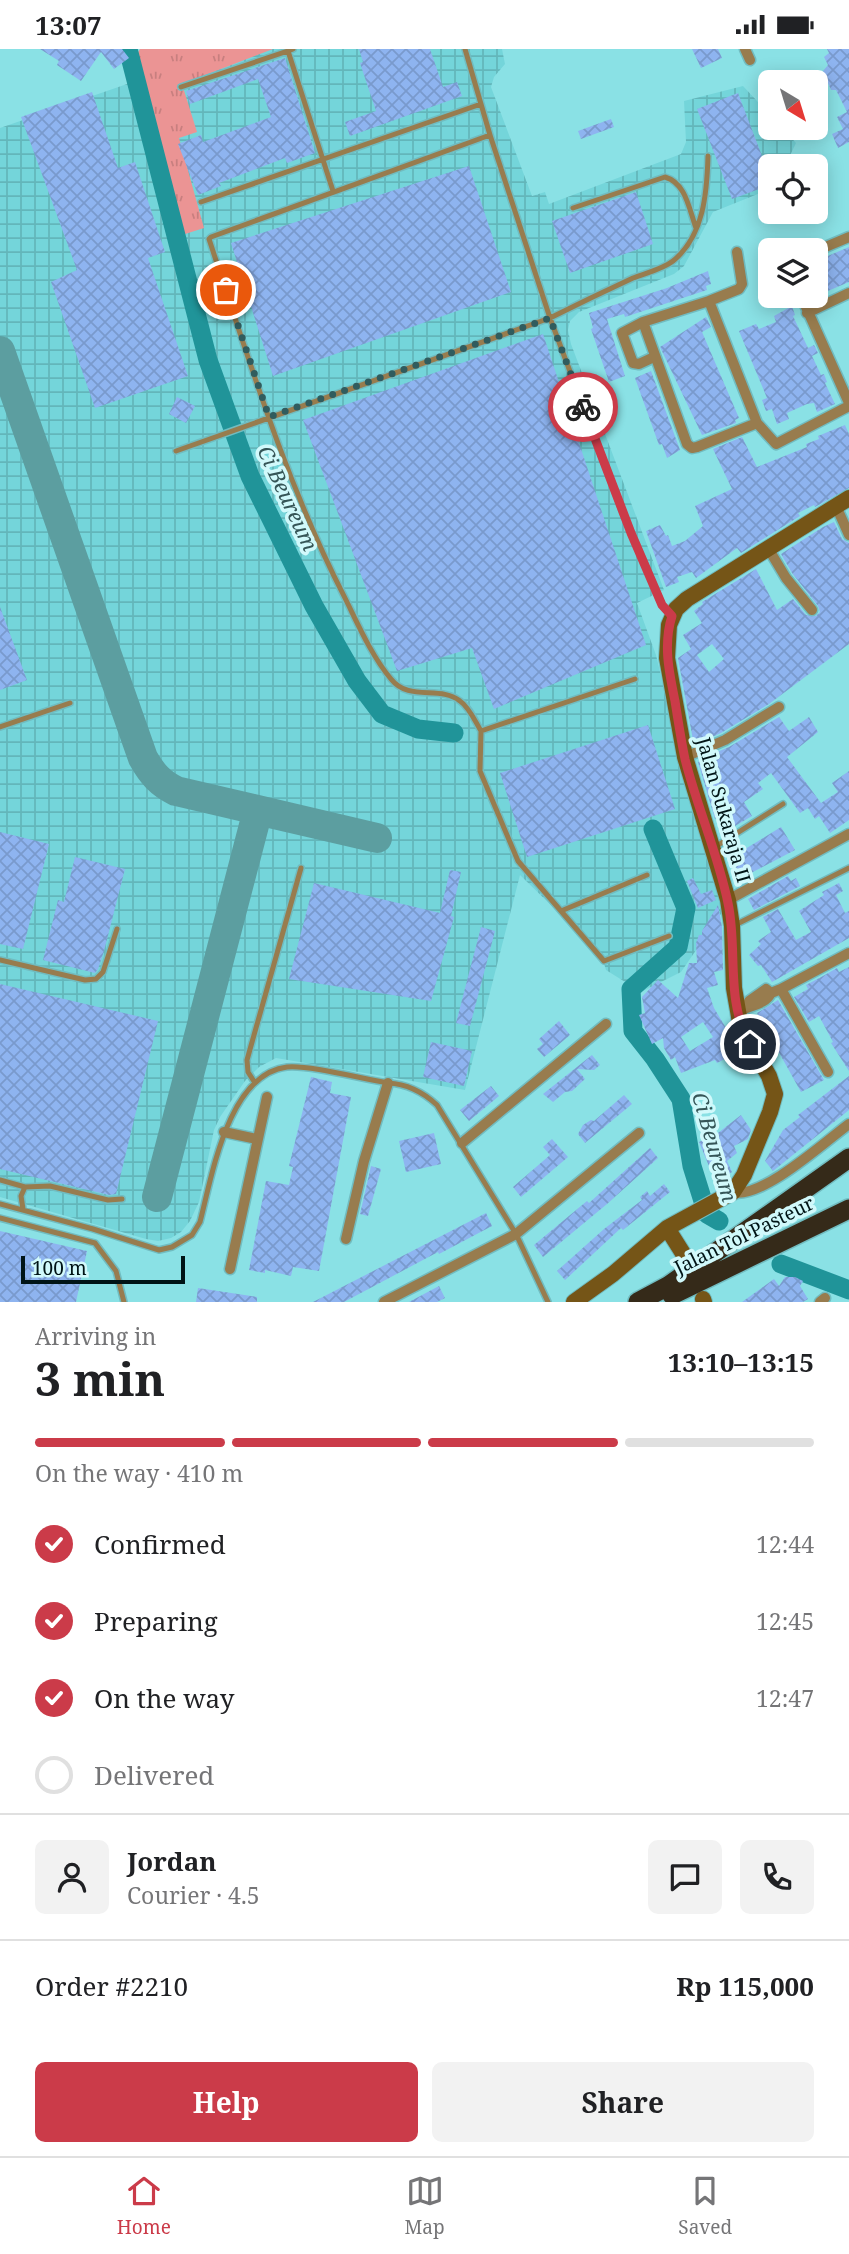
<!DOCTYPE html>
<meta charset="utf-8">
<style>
body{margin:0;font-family:"Noto Serif",serif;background:#f2f2f2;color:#202124;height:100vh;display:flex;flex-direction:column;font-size:26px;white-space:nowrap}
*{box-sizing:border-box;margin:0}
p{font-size:23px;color:#757577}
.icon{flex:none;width:38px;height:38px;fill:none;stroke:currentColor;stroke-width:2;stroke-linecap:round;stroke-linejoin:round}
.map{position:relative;height:1253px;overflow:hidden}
.sheet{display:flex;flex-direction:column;background:#fff;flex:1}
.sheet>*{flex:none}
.needle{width:46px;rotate:142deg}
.controls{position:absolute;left:758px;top:21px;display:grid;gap:14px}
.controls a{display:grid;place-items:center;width:70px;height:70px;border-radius:10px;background:#fff;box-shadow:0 4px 18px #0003;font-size:35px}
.scale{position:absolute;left:21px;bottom:18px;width:164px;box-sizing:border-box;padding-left:7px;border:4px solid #001416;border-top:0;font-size:19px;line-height:24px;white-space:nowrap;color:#001416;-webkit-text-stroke:5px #d1f9fb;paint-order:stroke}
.pin{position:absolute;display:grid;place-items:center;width:60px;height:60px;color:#fff;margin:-30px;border:4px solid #fff;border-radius:50%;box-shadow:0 2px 7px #0007}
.courier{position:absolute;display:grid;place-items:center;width:70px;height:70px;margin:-35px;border:5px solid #cb3b49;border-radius:50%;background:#fff;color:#222;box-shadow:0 2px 9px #0007}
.summary em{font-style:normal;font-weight:700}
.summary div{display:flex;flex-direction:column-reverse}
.summary{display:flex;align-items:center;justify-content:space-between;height:119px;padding:0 35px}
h1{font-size:46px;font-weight:700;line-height:52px}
.bar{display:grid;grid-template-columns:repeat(4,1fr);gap:10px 7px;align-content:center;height:84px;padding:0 35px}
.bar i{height:9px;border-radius:5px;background:#e0e0e0}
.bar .active{background:#cb3b49}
.bar p{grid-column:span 4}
.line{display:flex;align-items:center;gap:18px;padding:0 35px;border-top:2px solid #e0e0e0}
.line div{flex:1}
.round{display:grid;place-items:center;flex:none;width:74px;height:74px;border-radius:10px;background:#f2f2f2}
ol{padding:0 35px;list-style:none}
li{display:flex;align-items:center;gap:21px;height:77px}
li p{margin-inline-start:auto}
li .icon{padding:7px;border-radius:50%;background:#cb3b49;color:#fff;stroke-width:4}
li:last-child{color:#757577}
li i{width:38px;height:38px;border:4px solid #e0e0e0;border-radius:50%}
.button{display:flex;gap:14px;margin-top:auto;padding:14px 35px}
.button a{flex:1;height:80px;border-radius:10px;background:#cb3b49;color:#fff;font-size:28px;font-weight:700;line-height:80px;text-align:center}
.button a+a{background:#f2f2f2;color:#202124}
.status{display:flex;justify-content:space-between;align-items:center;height:49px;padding:0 35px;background:#fff;direction:ltr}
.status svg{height:19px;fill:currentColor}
.menu{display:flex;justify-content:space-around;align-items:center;height:98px;border-top:2px solid #e0e0e0;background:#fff;font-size:19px;color:#757577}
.menu a{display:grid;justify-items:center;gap:4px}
.menu .active{color:#cb3b49}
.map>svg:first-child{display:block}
.industrial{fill:url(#industrial-grid)}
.grass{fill:url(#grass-tufts)}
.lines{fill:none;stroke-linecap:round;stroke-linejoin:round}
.river{stroke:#209499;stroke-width:19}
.taxiway{stroke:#5c9ea0;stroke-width:30}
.building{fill:url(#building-cross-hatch);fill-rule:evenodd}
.lane-casing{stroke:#71bcc0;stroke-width:8}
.street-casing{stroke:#71bcc0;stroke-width:13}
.secondary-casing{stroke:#71bcc0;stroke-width:18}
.highway-casing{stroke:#71bcc0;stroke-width:22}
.lane{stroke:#987c4e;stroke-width:5}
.street{stroke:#987c4e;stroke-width:10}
.secondary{stroke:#755517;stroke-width:16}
.highway{stroke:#352a19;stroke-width:19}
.done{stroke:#305c5e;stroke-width:7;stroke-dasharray:0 12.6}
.route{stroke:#cb3b49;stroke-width:9}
.labels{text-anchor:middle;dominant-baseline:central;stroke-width:7;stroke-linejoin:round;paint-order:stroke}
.street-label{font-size:19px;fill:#001416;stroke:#d1f9fb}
.water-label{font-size:21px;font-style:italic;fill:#355557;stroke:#d1f9fb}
</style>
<div class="status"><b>13:07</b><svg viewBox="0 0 49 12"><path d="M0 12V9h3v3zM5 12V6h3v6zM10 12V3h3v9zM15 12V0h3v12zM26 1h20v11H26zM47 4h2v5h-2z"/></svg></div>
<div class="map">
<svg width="849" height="1253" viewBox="0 0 849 1253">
<defs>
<pattern id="industrial-grid" width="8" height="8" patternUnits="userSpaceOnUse" patternTransform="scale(1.75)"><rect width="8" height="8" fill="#74d5da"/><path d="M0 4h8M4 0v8" fill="none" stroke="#63b6ba"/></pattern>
<pattern id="grass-tufts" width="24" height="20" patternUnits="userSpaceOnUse" patternTransform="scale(1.75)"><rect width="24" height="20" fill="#eb9494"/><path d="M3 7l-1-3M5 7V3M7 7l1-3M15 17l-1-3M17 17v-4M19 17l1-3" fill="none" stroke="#c87f7f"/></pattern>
<pattern id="building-cross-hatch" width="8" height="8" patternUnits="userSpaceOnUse" patternTransform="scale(1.75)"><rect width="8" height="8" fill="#8eb4f0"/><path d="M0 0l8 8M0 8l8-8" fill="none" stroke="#799acd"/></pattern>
</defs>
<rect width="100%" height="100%" fill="#8ae1e5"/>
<path class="industrial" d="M 251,0 L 502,0 L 505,15 L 494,28 L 491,38 L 532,147 L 545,143 L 549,155 L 681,105 L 686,93 L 684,52 L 743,37 L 770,66 L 770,79 L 782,79 L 796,94 L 785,117 L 770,117 L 770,140 L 713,163 L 684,217 L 674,225 L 579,263 L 570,272 L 568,281 L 571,295 L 664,541 L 637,554 L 656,606 L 701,793 L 725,859 L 681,923 L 641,943 L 606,921 L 601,905 L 520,826 L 465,1041 L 276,1009 L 259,1018 L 245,1032 L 220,1068 L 214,1081 L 199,1153 L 190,1172 L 181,1183 L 171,1189 L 158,1192 L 146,1190 L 0,1148 L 0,79 L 153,26 L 162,50 Z"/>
<path class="grass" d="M 140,0 L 273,0 L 182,35 L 197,83 L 179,89 L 204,179 L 182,186 L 191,218 L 187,219 L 154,118 L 151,92 L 139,70 L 137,5 Z"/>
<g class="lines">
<path class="river" d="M 128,0 L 208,311 L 250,427 L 314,557 L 357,632 L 382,665 L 418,680 L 454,684
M 653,780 L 686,859 L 678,898 L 631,940 L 633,982 L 655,1010 L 681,1050 L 692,1117 L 707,1165 L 719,1172
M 781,1215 L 849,1241"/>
<path class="taxiway" d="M 0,302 L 143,709 C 152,725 160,734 176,742 L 377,789
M 157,1148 L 258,761"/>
</g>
<path class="building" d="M 40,0 L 122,0 L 129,9 L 114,20 L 101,3 L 81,32 L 57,16 L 59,12 Z
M 359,0 L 430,0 L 443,38 L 457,33 L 462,47 L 350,87 L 345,73 L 376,62 L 360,14 L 363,13 Z
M 692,0 L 718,0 L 722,9 L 701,19 Z
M 827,0 L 849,0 L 849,93 L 838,99 L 832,85 L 843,80 L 837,68 L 847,63 L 836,41 L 831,41 L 823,22 L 828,16 L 824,8 L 829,4 Z
M 285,9 L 315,104 L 287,114 L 285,109 L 219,134 L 221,137 L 198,146 L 178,95 L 201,86 L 203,93 L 271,68 L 258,30 L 190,55 L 186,42 Z
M 92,43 L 118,119 L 135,113 L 165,203 L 148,209 L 188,327 L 95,359 L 51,233 L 77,221 L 21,68 Z
M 738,44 L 770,128 L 770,136 L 732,150 L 697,60 Z
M 611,70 L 614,78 L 581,90 L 578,82 Z
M 469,117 L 511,243 L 273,327 L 231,194 Z
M 636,143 L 653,195 L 570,224 L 552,172 Z
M 849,198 L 849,233 L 816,247 L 816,212 Z
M 708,222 L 711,235 L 706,237 L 707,241 L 625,268 L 624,265 L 607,270 L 625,327 L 609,333 L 591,280 L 593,279 L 589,264 L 667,239 Z
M 792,257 L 795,266 L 793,267 L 808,299 L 814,296 L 818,304 L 812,307 L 821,326 L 824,325 L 827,333 L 825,334 L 835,355 L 817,363 L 814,354 L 807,355 L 787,364 L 789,370 L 777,375 L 772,360 L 766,362 L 762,351 L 767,349 L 739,282 L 756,275 L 759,280 L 776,273 L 774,267 Z
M 706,268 L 711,278 L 702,283 L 739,369 L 735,371 L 736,374 L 702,386 L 660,298 Z
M 543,285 L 646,596 L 494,660 L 472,599 L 397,622 L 303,371 Z
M 651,322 L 680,401 L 667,409 L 662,395 L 659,396 L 635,329 Z
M 177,348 L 195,357 L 186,374 L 169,365 Z
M 845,376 L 849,385 L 849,439 L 815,458 L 814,456 L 798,464 L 800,467 L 741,504 L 737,499 L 696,529 L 692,523 L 677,528 L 679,533 L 666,538 L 646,482 L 660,476 L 666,487 L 668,486 L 672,497 L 685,492 L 703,477 L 695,457 L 732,440 L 713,400 L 742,388 L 757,418 L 807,398 L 806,395 L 819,390 L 818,387 Z
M 834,473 L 842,490 L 849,494 L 849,595 L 769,655 L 721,684 L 698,694 L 696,689 L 693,691 L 678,609 L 691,600 L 683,586 L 702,574 L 694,562 L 703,555 L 702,553 L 756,520 L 777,561 L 793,550 L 806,566 L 816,567 L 820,563 L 818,557 L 792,524 L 781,505 L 823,478 ZM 712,595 L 724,610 L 709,623 L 697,606 Z
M 0,558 L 27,631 L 0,641 Z
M 779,668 L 789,682 L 809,668 L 818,683 L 787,708 L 821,754 L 838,743 L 832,734 L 849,722 L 849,771 L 830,784 L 819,767 L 815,770 L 808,759 L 800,764 L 771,724 L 758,734 L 763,740 L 744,753 L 752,767 L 735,777 L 727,764 L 715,770 L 698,713 L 707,711 L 705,708 L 729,698 Z
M 648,676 L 675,760 L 527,808 L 500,724 Z
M 781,778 L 795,801 L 747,826 L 738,823 L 732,808 Z
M 0,783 L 49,795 L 23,900 L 0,895 Z
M 75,808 L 125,820 L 104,902 L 98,920 L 95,924 L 43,911 L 58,851 L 64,853 Z
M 450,821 L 461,823 L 451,867 L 454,868 L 431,952 L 289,930 L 314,834 L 440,864 Z
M 788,827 L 791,832 L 796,829 L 800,837 L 754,861 L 748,850 Z
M 693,829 L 701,845 L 712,841 L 716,851 L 698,859 L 687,832 Z
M 839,834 L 843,842 L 836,846 L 845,864 L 849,862 L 849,889 L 772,933 L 761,916 L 758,917 L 749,906 L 761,895 L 758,892 L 771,883 L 763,868 L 778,860 L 796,891 L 811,883 L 799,862 L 824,846 L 822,843 Z
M 718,856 L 722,878 L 723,921 L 714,923 L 718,936 L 707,939 L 714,959 L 726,979 L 723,980 L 736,1004 L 717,1014 L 715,1011 L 681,1024 L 675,1008 L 671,1011 L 664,999 L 663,989 L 652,995 L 639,966 L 645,964 L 642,948 L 658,931 L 678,949 L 689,914 L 697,914 L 696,894 L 699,886 L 702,886 L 702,882 ZM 703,973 L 713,988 L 690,1002 L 681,988 Z
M 481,878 L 495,882 L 470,977 L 456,974 Z
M 849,918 L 849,1022 L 831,994 L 833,993 L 819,967 L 809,973 L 794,948 L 808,940 L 806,936 L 823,927 L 837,919 L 839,923 Z
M 0,935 L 158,972 L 116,1145 L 109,1146 L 0,1120 Z
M 778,951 L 824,1031 L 801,1043 L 757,964 Z
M 559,972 L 570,986 L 544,1008 L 537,1000 L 543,995 L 539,990 Z
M 431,993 L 472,1002 L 464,1037 L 423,1028 Z
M 592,1006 L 600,1016 L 594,1021 L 577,1020 L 585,1030 L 572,1042 L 565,1043 L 553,1053 L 543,1045 Z
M 849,1027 L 849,1061 L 773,1122 L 765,1112 L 783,1081 L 800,1068 L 798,1066 Z
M 311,1028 L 332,1033 L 330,1044 L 351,1048 L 319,1222 L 293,1218 L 291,1227 L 265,1221 L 265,1224 L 249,1221 L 266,1132 L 289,1136 L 293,1118 L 289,1117 Z
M 491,1037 L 499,1047 L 469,1072 L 460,1061 Z
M 624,1046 L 632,1055 L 585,1094 L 578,1085 L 583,1076 L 591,1071 L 594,1072 Z
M 741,1066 L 751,1081 L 748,1090 L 734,1097 L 737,1104 L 727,1112 L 732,1123 L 716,1134 L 699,1093 L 718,1084 Z
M 434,1084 L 441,1115 L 406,1123 L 399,1092 Z
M 552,1090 L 568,1108 L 521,1148 L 513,1138 L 550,1106 L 543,1098 Z
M 650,1099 L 658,1109 L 607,1155 L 543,1208 L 534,1196 L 587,1152 L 589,1154 Z
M 371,1117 L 381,1120 L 368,1167 L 360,1165 Z
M 664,1135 L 670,1143 L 623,1181 L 621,1179 L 565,1231 L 557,1222 L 604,1180 L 642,1151 L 640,1148 L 647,1142 L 650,1147 Z
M 486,1164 L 492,1177 L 439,1205 L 438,1203 L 344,1253 L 313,1253 Z
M 0,1182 L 87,1202 L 76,1253 L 0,1253 Z
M 785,1228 L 795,1228 L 803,1232 L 800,1237 L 808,1250 L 803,1253 L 742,1253 L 774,1230 L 779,1237 Z
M 439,1237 L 445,1249 L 437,1253 L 409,1253 Z
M 198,1239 L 257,1248 L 257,1253 L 196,1253 Z"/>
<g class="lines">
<defs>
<path id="lane" d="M 293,0 L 288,2 L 333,142
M 465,0 L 490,86
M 181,38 L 288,2
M 201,153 L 481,55
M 573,159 L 665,128 C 686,134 689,160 696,179
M 176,402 L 550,269 C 578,255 605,242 633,229 C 646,224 663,220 673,212 C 704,187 707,143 708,107
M 635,630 L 481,682 C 475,672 469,658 460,652 C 440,636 409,653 391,630 C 371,606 358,575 344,547 C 286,434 249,311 209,190 L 211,188 L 490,86 L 550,269 L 623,464 L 662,556 L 672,566
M 0,678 L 70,654
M 481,682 L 480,722 L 518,812 L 561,862 L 647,826
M 715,798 L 783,755
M 561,862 L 604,912 L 669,887
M 735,876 L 849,819
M 0,911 L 85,931 L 96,930 L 103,923 L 117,880
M 255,1034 L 248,1023 L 247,1011 L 301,819
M 0,1131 L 25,1138
M 0,1155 L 93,1180 L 159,1201 L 172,1198 L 192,1186 L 200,1173 C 212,1127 228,1025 287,1018 C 311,1016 362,1030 388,1034 C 408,1035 423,1043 437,1056 L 516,1185 L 548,1253
M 23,1160 L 21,1147 L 25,1138 L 50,1137 L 108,1151 L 122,1150
M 0,1169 L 95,1194 L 116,1222 L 124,1253"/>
<path id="street" d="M 745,0 L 750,11
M 816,202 L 849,188
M 801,247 L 849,354
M 709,252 L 757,374 L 776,395 L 849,357
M 807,264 L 849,244
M 643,273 L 687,395 L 692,399 L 697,398 L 757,374
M 654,308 L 639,315 L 633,314 L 622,284 L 643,273 L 709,252 L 739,240 L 742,235 L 737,203
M 836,457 L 849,486
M 768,499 L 786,529 L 812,561
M 685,708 L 725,691 L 779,658
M 728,851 L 849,785
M 781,940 L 828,1023
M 748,958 L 749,952 L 766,940 L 771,944 L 781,940 L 849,904
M 742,961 C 752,956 766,955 771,944
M 224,1083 L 257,1090
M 462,1094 L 606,975
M 733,1143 C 761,1151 826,1092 849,1075
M 346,1190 L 364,1112 L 388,1034
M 230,1220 L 267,1048
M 384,1253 L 516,1185 L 639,1084
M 820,1253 L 825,1249"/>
<path id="secondary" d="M 667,1179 L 684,1206
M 703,1250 L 704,1253
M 574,1253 L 613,1225 L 667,1179 L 733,1143 L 744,1126 L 770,1063 L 775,1045 L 769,1027 L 741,979 L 734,939 L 732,877 L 728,851 L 685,708 L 667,609 L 669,576 L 676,560 L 687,550 L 849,449"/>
<path id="highway" d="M 672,1246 L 849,1160
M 638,1253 L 668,1237 L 849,1109"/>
</defs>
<use href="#lane" class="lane-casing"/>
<use href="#street" class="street-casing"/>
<use href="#secondary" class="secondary-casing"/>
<use href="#highway" class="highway-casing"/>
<use href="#lane" class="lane"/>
<use href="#street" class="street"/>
<use href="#secondary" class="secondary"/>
<use href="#highway" class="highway"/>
</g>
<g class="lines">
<path class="done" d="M 226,241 L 269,368 L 550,269 L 583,358"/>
<path class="route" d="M 583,358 L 631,484 L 662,556 L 672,567 C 663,595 669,623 675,652 C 678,671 681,691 685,710 C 697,758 718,805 728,854 C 738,900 725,952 750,995"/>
</g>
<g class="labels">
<g class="street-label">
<text transform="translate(724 761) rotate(74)">Jalan Sukaraja II</text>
<text transform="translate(744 1186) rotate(-26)">Jalan Tol Pasteur</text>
</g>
<g class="water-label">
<text transform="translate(288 449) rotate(65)">Ci Beureum</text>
<text transform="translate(715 1098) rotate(74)">Ci Beureum</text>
</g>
</g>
</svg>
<div class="controls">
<a><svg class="needle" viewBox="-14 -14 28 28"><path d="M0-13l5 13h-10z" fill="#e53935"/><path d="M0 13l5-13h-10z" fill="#757577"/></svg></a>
<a><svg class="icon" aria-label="locate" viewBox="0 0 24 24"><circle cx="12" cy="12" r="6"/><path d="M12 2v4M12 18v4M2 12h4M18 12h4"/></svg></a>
<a><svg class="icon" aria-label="layers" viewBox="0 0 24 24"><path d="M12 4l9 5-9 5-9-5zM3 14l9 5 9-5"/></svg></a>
</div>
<div class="scale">100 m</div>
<div class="pin" style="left:226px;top:241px;background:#ea580c"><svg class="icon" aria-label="bag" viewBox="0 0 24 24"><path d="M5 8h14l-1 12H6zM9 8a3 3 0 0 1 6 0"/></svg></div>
<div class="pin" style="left:750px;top:995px;background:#1f2937"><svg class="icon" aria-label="home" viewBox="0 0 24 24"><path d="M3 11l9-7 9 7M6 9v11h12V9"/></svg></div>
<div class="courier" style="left:583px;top:358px"><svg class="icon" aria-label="bike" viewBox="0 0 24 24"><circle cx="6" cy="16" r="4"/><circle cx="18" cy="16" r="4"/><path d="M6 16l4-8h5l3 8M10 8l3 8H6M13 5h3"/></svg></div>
</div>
<section class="sheet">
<div class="summary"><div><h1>3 min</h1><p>Arriving in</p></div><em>13:10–13:15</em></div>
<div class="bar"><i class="active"></i><i class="active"></i><i class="active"></i><i></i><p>On the way · 410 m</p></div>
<ol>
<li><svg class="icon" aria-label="check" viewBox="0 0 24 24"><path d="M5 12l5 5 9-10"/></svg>Confirmed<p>12:44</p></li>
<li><svg class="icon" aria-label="check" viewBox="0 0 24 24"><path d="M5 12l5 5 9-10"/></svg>Preparing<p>12:45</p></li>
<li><svg class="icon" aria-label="check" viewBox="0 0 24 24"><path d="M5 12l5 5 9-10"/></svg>On the way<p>12:47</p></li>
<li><i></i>Delivered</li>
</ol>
<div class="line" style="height:126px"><a class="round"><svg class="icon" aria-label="person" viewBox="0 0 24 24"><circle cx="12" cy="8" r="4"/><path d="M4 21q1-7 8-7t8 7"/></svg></a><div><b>Jordan</b><p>Courier · 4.5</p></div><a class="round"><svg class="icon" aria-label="chat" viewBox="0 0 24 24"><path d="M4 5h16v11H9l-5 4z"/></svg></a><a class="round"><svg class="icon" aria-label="phone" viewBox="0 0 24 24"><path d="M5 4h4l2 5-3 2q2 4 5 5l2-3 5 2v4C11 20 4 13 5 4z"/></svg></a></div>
<div class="line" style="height:91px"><div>Order #2210</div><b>Rp 115,000</b></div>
<div class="button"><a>Help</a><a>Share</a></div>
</section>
<nav class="menu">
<a class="active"><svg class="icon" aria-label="home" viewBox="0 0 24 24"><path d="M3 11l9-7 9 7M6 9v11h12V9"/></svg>Home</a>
<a><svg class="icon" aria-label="map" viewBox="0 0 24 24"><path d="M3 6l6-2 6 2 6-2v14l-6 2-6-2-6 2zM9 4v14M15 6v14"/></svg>Map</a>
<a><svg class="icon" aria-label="saved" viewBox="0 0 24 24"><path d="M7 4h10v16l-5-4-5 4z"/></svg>Saved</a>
</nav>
